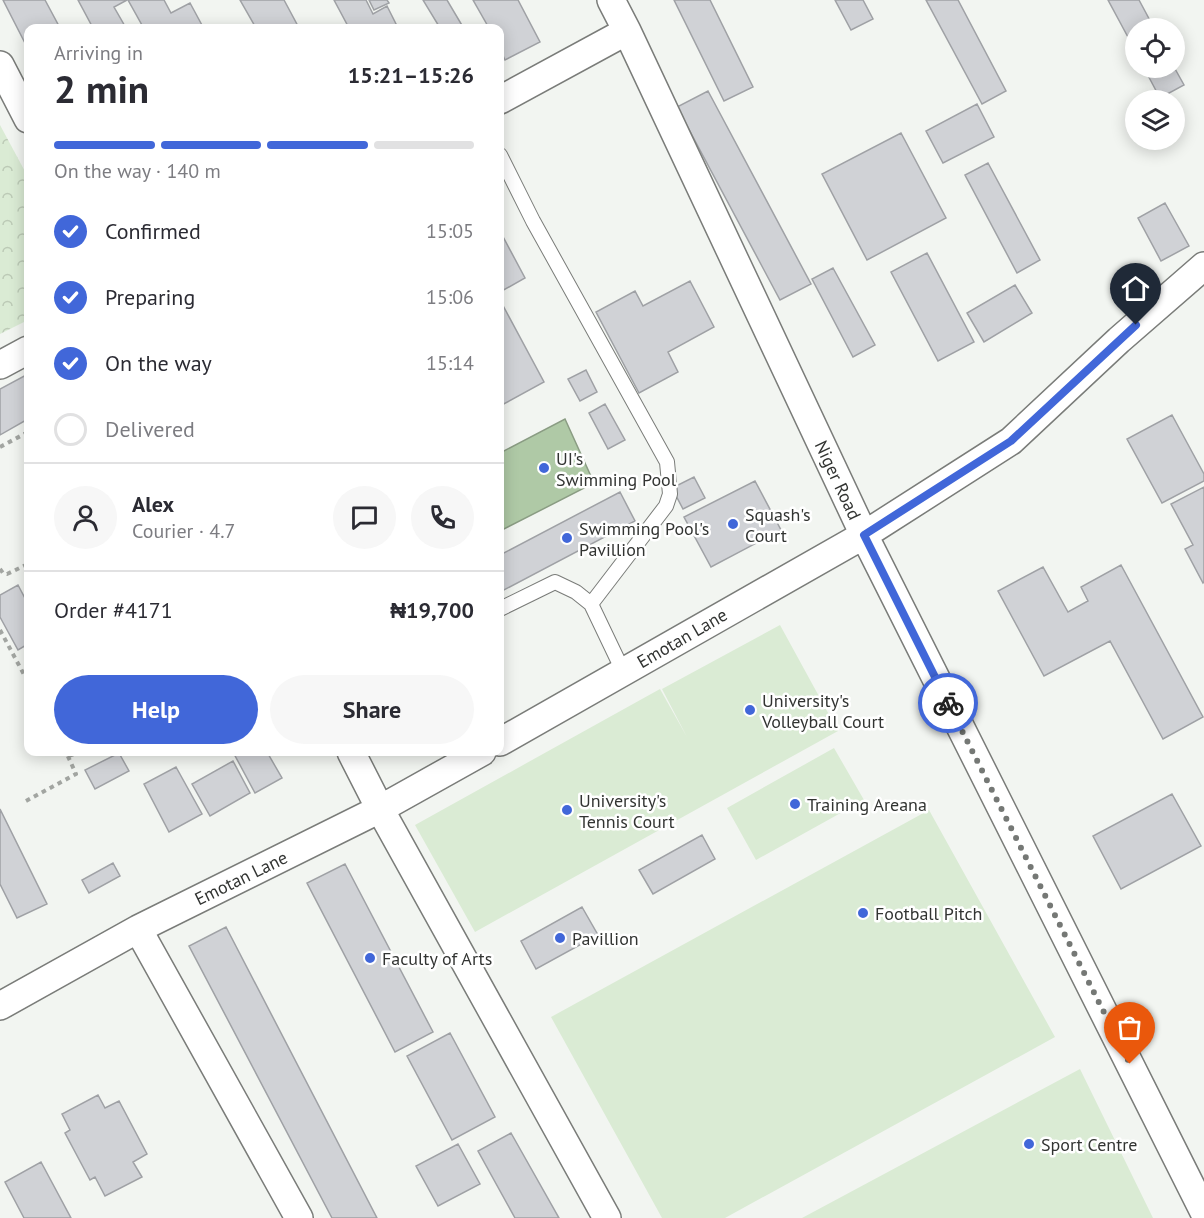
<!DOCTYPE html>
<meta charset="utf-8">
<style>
body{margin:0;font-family:"PT Sans",sans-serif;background:#f7f7f7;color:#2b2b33;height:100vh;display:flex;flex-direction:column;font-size:22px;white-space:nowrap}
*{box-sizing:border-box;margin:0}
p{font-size:20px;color:#7c7c81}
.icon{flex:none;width:33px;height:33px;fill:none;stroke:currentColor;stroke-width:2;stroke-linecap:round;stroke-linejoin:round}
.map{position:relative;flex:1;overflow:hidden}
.panel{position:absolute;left:24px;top:24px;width:480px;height:732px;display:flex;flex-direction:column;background:#fff;border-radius:12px;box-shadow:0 3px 15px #0003}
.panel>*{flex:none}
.controls{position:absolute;left:1125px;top:18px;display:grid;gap:12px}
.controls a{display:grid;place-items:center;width:60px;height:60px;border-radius:50%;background:#fff;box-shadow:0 3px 15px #0003;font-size:30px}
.pin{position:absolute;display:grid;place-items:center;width:51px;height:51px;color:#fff;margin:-62px -26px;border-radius:50% 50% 50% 0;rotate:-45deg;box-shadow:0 0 6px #0007}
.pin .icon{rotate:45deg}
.courier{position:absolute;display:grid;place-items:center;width:60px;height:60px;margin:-30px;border:4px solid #4167d9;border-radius:50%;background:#fff;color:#222;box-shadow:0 2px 8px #0007}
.overview em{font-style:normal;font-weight:800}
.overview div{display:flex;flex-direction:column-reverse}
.overview{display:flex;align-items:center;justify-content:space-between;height:102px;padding:0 30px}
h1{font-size:39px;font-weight:800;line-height:45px}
.bar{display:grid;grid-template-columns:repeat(4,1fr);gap:9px 6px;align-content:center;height:72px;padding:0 30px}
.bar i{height:8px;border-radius:4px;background:#e1e1e2}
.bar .active{background:#4167d9}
.bar p{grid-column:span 4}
.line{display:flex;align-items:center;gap:15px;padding:0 30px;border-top:2px solid #e1e1e2}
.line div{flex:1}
.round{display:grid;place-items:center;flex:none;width:63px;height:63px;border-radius:32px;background:#f7f7f7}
ol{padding:0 30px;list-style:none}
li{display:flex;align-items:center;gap:18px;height:66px}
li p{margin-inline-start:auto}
li .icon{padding:6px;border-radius:50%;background:#4167d9;color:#fff;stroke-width:4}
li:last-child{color:#7c7c81}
li i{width:33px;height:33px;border:3px solid #e1e1e2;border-radius:50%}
.cta{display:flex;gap:12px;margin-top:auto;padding:12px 30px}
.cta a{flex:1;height:69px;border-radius:36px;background:#4167d9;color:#fff;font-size:24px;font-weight:800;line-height:69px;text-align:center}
.cta a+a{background:#f7f7f7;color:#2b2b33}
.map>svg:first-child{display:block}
.park{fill:url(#park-crowns)}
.pitch{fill:#daebd4}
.water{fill:#afc9a6;stroke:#8a9c83;stroke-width:1.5}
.building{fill:#d0d2d6;stroke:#9fa1a5;stroke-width:1.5}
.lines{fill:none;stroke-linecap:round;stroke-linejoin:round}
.lane-casing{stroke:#7a7c79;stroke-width:16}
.street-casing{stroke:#7a7c79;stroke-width:30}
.path{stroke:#a2a5a1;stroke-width:4;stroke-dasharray:4.5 4.5;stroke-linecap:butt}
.lane{stroke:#fff;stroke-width:14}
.street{stroke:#fff;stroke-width:27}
.done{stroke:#757875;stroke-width:6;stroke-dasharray:0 10.8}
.route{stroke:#4167d9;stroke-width:8}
.poi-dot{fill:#4167d9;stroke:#fff;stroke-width:2}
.labels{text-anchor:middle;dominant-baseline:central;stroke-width:5;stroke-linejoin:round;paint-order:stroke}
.poi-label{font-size:18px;fill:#323432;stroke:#fff;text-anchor:start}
.street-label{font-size:18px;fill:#323432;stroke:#fff}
</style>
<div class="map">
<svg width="1204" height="1218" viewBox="0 0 1204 1218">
<defs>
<pattern id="park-crowns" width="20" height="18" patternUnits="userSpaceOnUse" patternTransform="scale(1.5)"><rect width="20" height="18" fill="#daebd4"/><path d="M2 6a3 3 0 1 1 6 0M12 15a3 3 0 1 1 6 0" fill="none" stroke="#bccab6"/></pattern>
</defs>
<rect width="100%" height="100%" fill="#f2f5f1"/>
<path class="park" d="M 0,125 L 28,177 L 28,320 L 0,334 Z"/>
<path class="pitch" d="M 780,625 L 838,731 L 475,932 L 415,825 L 660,689 L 687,737 L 662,689 Z
M 834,748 L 864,800 L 756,860 L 727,808 Z
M 929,810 L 1055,1037 L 725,1218 L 662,1218 L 551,1017 Z
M 1080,1069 L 1153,1218 L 802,1218 Z"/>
<path class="water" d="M 565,419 L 594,483 L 500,531 L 500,453 Z"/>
<path class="building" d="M 3,0 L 45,0 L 60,28 L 28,28 L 28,49 Z
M 78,0 L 127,0 L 114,7 L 126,28 L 93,28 Z
M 128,0 L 164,0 L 171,13 L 190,3 L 203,27 L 200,28 L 141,28 L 143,27 Z
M 240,0 L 284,0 L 299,28 L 256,28 Z
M 334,0 L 366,0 L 373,14 L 387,6 L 397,26 L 393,28 L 349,28 Z
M 369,0 L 387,0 L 389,3 L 374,10 Z
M 423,0 L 447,0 L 463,27 L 461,28 L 440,28 Z
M 473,0 L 518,0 L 540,42 L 505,60 L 500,49 L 500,28 L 489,28 Z
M 674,0 L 710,0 L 753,87 L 724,101 Z
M 835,0 L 863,0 L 873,19 L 851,30 Z
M 926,0 L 958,0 L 1006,91 L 982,104 Z
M 1108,0 L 1139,0 L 1154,28 L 1136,28 L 1136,52 Z
M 1174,67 L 1184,85 L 1160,98 L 1144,68 Z
M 708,91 L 811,284 L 780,300 L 677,107 Z
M 977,104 L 994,137 L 943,163 L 926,131 Z
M 901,133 L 946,218 L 867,260 L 822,174 Z
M 988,163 L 1040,260 L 1017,273 L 965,175 Z
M 1165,203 L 1189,246 L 1161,261 L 1138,218 Z
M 500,231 L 525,278 L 500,292 Z
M 927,253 L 974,342 L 938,361 L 891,272 Z
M 833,268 L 875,345 L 853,357 L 812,279 Z
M 690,281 L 714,327 L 668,352 L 678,372 L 639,393 L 596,312 L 635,291 L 643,306 Z
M 1015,285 L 1032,313 L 984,342 L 967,313 Z
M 500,300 L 544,382 L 500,406 Z
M 586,370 L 597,392 L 580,401 L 568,379 Z
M 28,374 L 28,419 L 0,435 L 0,389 Z
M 605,404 L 625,440 L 608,449 L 589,413 Z
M 1172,415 L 1204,474 L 1204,481 L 1162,503 L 1127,439 Z
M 694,477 L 705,498 L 683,509 L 672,488 Z
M 755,481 L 781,530 L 711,567 L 684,517 Z
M 1204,487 L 1204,582 L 1203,583 L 1185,549 L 1193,545 L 1171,504 Z
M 620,492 L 635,521 L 500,592 L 500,555 Z
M 1121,565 L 1203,717 L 1163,739 L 1110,641 L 1044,676 L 998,591 L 1043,567 L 1068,612 L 1088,601 L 1081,587 Z
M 18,585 L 28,604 L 28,644 L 18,650 L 0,617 L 0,595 Z
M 233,752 L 267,752 L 282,778 L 255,793 Z
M 119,753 L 129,771 L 95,789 L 85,770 Z
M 233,761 L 250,793 L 210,816 L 192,784 Z
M 176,767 L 202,814 L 169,832 L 144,784 Z
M 1172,794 L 1201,846 L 1121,889 L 1093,836 Z
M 0,809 L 47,904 L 17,918 L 0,884 Z
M 702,835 L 715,859 L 653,894 L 639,870 Z
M 113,863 L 120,876 L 89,893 L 82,880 Z
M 345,864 L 433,1032 L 395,1052 L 307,883 Z
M 582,907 L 598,935 L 536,969 L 521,941 Z
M 226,927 L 377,1218 L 332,1218 L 189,946 Z
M 450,1033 L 495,1117 L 452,1140 L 407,1056 Z
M 98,1095 L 105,1108 L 119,1101 L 147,1154 L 133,1162 L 142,1177 L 105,1196 L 95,1177 L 90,1180 L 65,1133 L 70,1130 L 62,1114 Z
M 511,1133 L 559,1218 L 515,1218 L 478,1151 Z
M 458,1144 L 480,1184 L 438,1206 L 416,1166 Z
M 41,1162 L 71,1218 L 24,1218 L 5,1182 Z"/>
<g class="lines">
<defs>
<path id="lane" d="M 500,155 L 533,221 L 667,462 L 670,494 L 666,506 L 591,604
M 500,609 L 555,582 L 576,592 L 591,604 L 623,671"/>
<path id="street" d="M 611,0 L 627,31 L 864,535 L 1204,1212
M 0,65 L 28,119
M 500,100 L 627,31
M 0,365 L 28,350
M 500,742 L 864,535 L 1011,441 L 1119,340 L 1204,266
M 351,752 L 380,809 L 607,1218
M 138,929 L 299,1218
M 0,1006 L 138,929 L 380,809 L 482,752"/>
</defs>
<use href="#lane" class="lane-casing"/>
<use href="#street" class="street-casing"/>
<path class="path" d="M 0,447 L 28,432
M 0,569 L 3,573 L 7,574 L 28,564
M 0,630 L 28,682
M 69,756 L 79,752
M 26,801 L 76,774 L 66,752"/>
<use href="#lane" class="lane"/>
<use href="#street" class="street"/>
</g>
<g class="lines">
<path class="done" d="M 948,703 L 1130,1064"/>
<path class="route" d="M 948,703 L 864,535 L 1011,441 L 1136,325"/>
</g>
<g class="poi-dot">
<circle cx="544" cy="468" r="6"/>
<circle cx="733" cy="524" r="6"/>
<circle cx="567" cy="538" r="6"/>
<circle cx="750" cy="710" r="6"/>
<circle cx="795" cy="804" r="6"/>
<circle cx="567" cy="810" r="6"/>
<circle cx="863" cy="913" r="6"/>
<circle cx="560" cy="938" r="6"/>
<circle cx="370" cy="958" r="6"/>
<circle cx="1029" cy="1144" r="6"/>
</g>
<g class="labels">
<g class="poi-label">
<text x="556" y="458">UI's<tspan x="556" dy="21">Swimming Pool</tspan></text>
<text x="745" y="514">Squash's<tspan x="745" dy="21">Court</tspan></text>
<text x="579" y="528">Swimming Pool's<tspan x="579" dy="21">Pavillion</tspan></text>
<text x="762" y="700">University's<tspan x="762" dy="21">Volleyball Court</tspan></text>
<text x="579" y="800">University's<tspan x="579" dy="21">Tennis Court</tspan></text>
<text x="807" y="804">Training Areana</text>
<text x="875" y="913">Football Pitch</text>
<text x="572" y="938">Pavillion</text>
<text x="382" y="958">Faculty of Arts</text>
<text x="1041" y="1144">Sport Centre</text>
</g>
<g class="street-label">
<text transform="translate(838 480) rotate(65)">Niger Road</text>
<text transform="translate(682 638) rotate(-30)">Emotan Lane</text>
<text transform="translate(241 878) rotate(-26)">Emotan Lane</text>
</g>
</g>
</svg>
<div class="controls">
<a><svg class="icon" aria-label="locate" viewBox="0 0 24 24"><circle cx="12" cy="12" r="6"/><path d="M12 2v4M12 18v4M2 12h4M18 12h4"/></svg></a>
<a><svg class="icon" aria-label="layers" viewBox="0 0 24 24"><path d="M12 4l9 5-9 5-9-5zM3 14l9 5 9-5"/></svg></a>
</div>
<div class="pin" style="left:1130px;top:1064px;background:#ea580c"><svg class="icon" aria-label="bag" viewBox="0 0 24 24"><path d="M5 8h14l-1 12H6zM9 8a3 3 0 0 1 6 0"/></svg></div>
<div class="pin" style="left:1136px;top:325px;background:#1f2937"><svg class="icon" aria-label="home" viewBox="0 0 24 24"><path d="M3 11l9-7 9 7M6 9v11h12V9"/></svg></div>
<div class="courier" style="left:948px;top:703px"><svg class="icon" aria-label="bike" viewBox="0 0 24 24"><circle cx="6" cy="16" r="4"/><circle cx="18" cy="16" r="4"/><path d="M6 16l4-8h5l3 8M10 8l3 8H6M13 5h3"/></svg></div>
<section class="panel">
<div class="overview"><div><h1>2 min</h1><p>Arriving in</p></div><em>15:21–15:26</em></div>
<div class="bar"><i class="active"></i><i class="active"></i><i class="active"></i><i></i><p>On the way · 140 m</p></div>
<ol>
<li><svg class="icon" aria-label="check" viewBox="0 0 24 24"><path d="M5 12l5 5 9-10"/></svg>Confirmed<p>15:05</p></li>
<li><svg class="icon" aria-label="check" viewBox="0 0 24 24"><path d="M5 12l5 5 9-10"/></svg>Preparing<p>15:06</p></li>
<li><svg class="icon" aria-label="check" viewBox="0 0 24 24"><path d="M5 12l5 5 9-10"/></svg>On the way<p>15:14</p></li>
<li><i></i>Delivered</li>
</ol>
<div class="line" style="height:108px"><a class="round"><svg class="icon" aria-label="person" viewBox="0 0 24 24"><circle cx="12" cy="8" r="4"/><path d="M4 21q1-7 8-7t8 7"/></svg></a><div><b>Alex</b><p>Courier · 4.7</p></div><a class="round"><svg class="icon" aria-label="chat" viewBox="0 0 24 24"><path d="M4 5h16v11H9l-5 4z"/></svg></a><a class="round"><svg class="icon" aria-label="phone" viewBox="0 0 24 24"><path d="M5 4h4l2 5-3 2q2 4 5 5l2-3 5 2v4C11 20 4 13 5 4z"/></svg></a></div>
<div class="line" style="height:78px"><div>Order #4171</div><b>₦19,700</b></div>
<div class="cta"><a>Help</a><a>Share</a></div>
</section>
</div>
